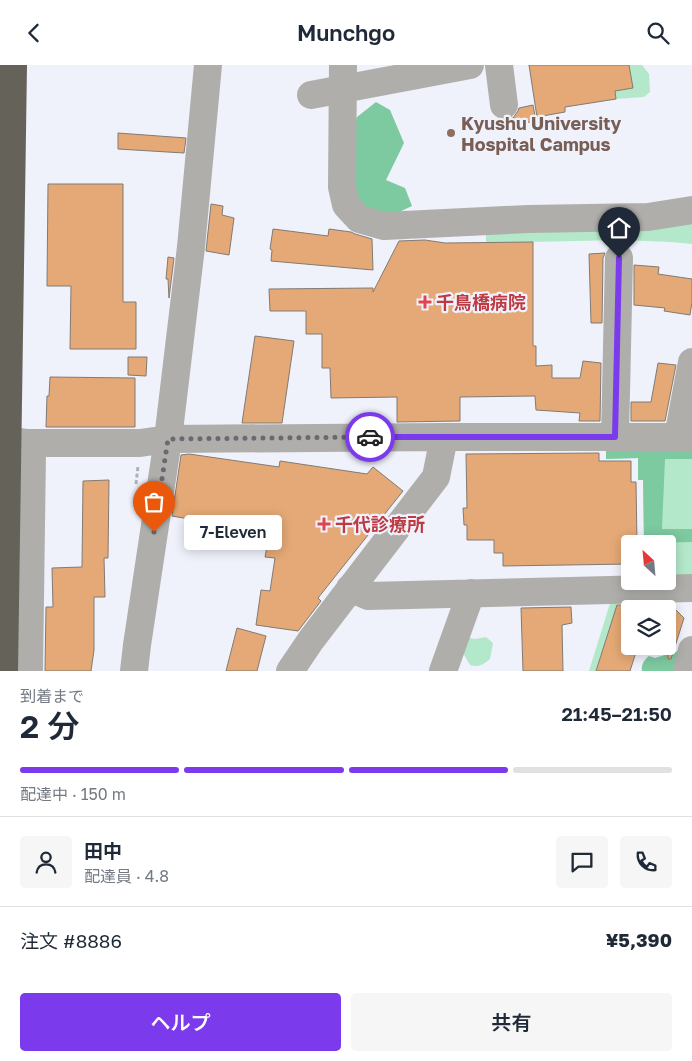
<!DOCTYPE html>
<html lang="ja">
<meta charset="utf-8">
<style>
body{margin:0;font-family:"Golos Text","Noto Sans JP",sans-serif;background:#f6f6f7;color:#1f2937;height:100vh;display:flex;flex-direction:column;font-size:19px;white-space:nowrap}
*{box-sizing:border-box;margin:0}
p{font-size:16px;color:#747a83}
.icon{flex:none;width:28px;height:28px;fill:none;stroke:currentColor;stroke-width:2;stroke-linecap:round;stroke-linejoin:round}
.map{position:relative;height:606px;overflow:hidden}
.panel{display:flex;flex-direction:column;background:#fff;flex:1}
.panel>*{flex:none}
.needle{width:32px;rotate:334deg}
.buttons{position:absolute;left:621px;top:470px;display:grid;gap:10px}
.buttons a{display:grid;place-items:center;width:55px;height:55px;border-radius:5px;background:#fff;box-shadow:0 2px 12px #0003;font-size:25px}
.pin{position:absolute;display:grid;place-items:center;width:42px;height:42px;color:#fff;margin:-51px -21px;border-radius:50% 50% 50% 0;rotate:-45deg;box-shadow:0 0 5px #0007}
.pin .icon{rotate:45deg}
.courier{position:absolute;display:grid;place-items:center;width:50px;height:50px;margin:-25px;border:4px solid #7c3aed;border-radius:50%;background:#fff;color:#222;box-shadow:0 1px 6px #0007}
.bubble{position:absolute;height:35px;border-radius:5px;background:#fff;box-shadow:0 2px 12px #0003;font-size:16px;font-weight:600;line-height:35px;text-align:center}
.summary em{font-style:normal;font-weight:600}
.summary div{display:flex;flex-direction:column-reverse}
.summary{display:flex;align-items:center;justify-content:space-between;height:85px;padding:0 20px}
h1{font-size:32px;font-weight:600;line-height:38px}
.bar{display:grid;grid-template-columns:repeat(4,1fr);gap:8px 5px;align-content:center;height:60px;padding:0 20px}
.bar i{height:6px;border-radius:4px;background:#e0e1e3}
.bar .on{background:#7c3aed}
.bar p{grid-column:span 4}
.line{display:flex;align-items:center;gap:12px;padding:0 20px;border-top:1px solid #e0e1e3}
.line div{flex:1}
.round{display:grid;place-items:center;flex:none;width:52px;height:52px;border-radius:5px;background:#f6f6f7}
.button{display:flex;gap:10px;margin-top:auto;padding:10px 20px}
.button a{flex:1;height:58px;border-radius:5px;background:#7c3aed;color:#fff;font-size:20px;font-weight:600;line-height:58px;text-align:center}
.button a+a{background:#f6f6f7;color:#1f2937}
header{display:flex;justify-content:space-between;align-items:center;height:65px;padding:0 20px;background:#fff;font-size:22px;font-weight:600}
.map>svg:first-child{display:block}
.green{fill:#b4e8ca}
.forest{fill:#7dc9a0}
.building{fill:#e4a976;stroke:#827a73}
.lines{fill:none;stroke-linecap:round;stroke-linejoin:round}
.path{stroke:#aeb0b8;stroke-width:3;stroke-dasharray:4 2.5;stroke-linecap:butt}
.minor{stroke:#afaeaa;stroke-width:28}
.highway{stroke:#656259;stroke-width:28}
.done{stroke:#686a6f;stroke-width:5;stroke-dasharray:0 9}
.route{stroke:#7c3aed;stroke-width:6}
.education-dot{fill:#8d6e63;stroke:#eff1fb;stroke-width:2}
.health-dot{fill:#e0444e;stroke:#eff1fb;stroke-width:2}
.labels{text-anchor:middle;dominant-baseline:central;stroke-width:4.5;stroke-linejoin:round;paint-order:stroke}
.education-label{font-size:18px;font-weight:bold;fill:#785e54;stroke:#eff1fb;text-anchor:start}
.health-label{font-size:18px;font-weight:bold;fill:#be3a42;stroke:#eff1fb;text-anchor:start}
</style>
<header><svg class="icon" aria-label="back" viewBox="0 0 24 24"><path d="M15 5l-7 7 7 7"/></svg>Munchgo<svg class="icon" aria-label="search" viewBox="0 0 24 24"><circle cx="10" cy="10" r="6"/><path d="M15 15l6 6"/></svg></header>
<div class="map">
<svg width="692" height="606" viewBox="0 0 692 606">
<rect width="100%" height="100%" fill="#eff1fb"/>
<path class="green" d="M 611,0 L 642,0 L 649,9 L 650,27 L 644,32 L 616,34 Z
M 692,157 L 692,179 L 671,177 L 621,175 L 486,178 L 486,167 Z
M 692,383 L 692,516 L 668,515 L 668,479 L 644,479 L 643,415 L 638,415 L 638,393 L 606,394 Z
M 620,531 L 596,606 L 589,606 L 612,532 Z
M 465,572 L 475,574 L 486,572 L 493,578 L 490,594 C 484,599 478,603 470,600 L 463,588 Z"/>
<path class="forest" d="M 376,37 L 390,45 L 404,78 L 386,115 L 405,123 L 412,141 L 397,148 L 362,147 L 354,118 L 349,70 L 357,52 Z
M 606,380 L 692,383 L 692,394 L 665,394 L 662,464 L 692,464 L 692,477 L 644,478 L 643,415 L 638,415 L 638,393 L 606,394 Z
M 678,586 L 677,606 L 642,606 C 641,600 644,595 649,591 L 655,593 Z"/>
<path class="building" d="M 529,0 L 629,0 L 633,23 L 615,26 L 616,34 L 565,42 L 565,47 L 537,52 Z
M 533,40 L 536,56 L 501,62 L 500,55 L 506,55 L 513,53 L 518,46 L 519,43 Z
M 118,68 L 186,73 L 184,88 L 118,84 Z
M 48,119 L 123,119 L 123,237 L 136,237 L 136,284 L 70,284 L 71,221 L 47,221 Z
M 211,139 L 223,141 L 222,150 L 234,153 L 229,190 L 206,186 Z
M 273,164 L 328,171 L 329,164 L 351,167 L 355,169 L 372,174 L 373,205 L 271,196 L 272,185 L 270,184 Z
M 425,175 L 445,178 L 533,177 L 533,281 L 536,281 L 536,301 L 552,300 L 552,313 L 580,313 L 583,296 L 601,298 L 600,356 L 579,356 L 580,348 L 536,345 L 535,331 L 460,332 L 460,356 L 397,357 L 397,332 L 331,333 L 330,303 L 322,303 L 322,269 L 306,269 L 306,246 L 270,246 L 269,224 L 373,223 L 373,227 L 399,176 Z
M 605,188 L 603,193 L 602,258 L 591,258 L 589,189 Z
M 168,192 L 174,193 L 169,233 L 168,214 L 166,214 Z
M 634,200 L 659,202 L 658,209 L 692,214 L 692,237 L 690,250 L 664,246 L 665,243 L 634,240 Z
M 255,271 L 294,276 L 282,358 L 242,358 Z
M 128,292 L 147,292 L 146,311 L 128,310 Z
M 658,298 L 676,300 L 665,356 L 631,356 L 631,337 L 651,337 Z
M 50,312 L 135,313 L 135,362 L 46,362 L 47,331 L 49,331 Z
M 599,388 L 599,396 L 631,396 L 631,417 L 636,417 L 637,479 L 630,479 L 630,499 L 503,501 L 503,488 L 494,488 L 494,475 L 467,475 L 467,460 L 464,460 L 463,443 L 467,443 L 466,389 Z
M 189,389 L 279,402 L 280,396 L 367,409 L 373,402 L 403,426 L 318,533 L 321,536 L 298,566 L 256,560 L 261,525 L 270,526 L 275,493 L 265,492 L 270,465 L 235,460 L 235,458 L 189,451 L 189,454 L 172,451 L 181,390 Z
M 109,415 L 108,493 L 104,493 L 105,532 L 94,532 L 94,585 L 91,606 L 45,606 L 46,542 L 53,542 L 52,503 L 82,502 L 83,416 Z
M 668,539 L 670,539 L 684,553 L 671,594 L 668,594 Z
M 617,540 L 630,540 L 630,581 L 638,581 L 630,606 L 596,606 Z
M 571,542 L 572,558 L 562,560 L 563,606 L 523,606 L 521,543 Z
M 237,563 L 266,571 L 257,606 L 226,606 Z"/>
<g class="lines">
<path class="path" d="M 136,419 L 138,401"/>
<path class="minor" d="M 343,0 L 342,122 L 346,140 L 359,154 L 384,161 L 528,154 L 648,152 L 692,145
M 499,0 L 504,40
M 311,30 L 470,0
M 615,372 L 619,193
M 678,372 L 692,297
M 7,375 L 27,378 L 140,378 L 168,374 L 444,372 L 692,372
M 19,448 L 22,392 L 27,388 L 32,387 L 29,606
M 350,523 L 368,531 L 692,523
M 134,606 L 137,580 L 168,374 L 191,182 L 208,0
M 290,606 L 311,575 L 436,412 L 444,372
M 443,606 L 471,528
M 687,606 L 692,585"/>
<path class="highway" d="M 4,606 L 13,0"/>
</g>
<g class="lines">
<path class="done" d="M 154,467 L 168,374 L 370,372"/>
<path class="route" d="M 370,372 L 615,372 L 619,193"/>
</g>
<circle class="education-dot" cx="451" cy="68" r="5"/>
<g class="health-dot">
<path d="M422.5 229.5h5v5h5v5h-5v5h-5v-5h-5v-5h5z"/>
<path d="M321.5 451.5h5v5h5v5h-5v5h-5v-5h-5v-5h5z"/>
</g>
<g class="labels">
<g class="education-label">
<text x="461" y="58">Kyushu University<tspan x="461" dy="21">Hospital Campus</tspan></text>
</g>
<g class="health-label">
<text x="436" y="237">千鳥橋病院</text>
<text x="335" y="459">千代診療所</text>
</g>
</g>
</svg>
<div class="buttons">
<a><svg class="needle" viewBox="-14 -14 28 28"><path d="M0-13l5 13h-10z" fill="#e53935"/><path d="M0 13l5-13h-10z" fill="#747a83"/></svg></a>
<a><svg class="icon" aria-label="layers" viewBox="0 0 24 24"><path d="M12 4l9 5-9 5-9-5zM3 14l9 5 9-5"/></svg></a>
</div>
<div class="pin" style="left:154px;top:467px;background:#ea580c"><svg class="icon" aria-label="bag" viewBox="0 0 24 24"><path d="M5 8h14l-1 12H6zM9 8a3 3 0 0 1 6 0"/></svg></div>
<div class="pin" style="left:619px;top:193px;background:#1f2937"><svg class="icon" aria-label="home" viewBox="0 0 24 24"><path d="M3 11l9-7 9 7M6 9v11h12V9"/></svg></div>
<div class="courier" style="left:370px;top:372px"><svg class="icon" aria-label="car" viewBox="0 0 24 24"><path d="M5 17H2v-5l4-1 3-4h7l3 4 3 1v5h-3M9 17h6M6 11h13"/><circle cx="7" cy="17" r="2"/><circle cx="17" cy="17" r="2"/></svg></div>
<div class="bubble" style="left:184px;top:450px;width:98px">7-Eleven</div>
</div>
<section class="panel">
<div class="summary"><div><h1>2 分</h1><p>到着まで</p></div><em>21:45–21:50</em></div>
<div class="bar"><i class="on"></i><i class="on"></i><i class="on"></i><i></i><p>配達中 · 150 m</p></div>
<div class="line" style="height:90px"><a class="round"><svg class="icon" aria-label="person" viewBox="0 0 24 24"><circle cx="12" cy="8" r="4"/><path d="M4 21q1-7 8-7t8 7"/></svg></a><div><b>田中</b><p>配達員 · 4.8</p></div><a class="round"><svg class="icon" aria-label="chat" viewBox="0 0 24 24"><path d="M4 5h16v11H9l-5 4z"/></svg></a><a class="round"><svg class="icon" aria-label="phone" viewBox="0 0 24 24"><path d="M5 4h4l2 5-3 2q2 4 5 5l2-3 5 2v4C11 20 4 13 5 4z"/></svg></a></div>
<div class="line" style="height:65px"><div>注文 #8886</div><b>¥5,390</b></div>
<div class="button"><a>ヘルプ</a><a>共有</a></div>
</section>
